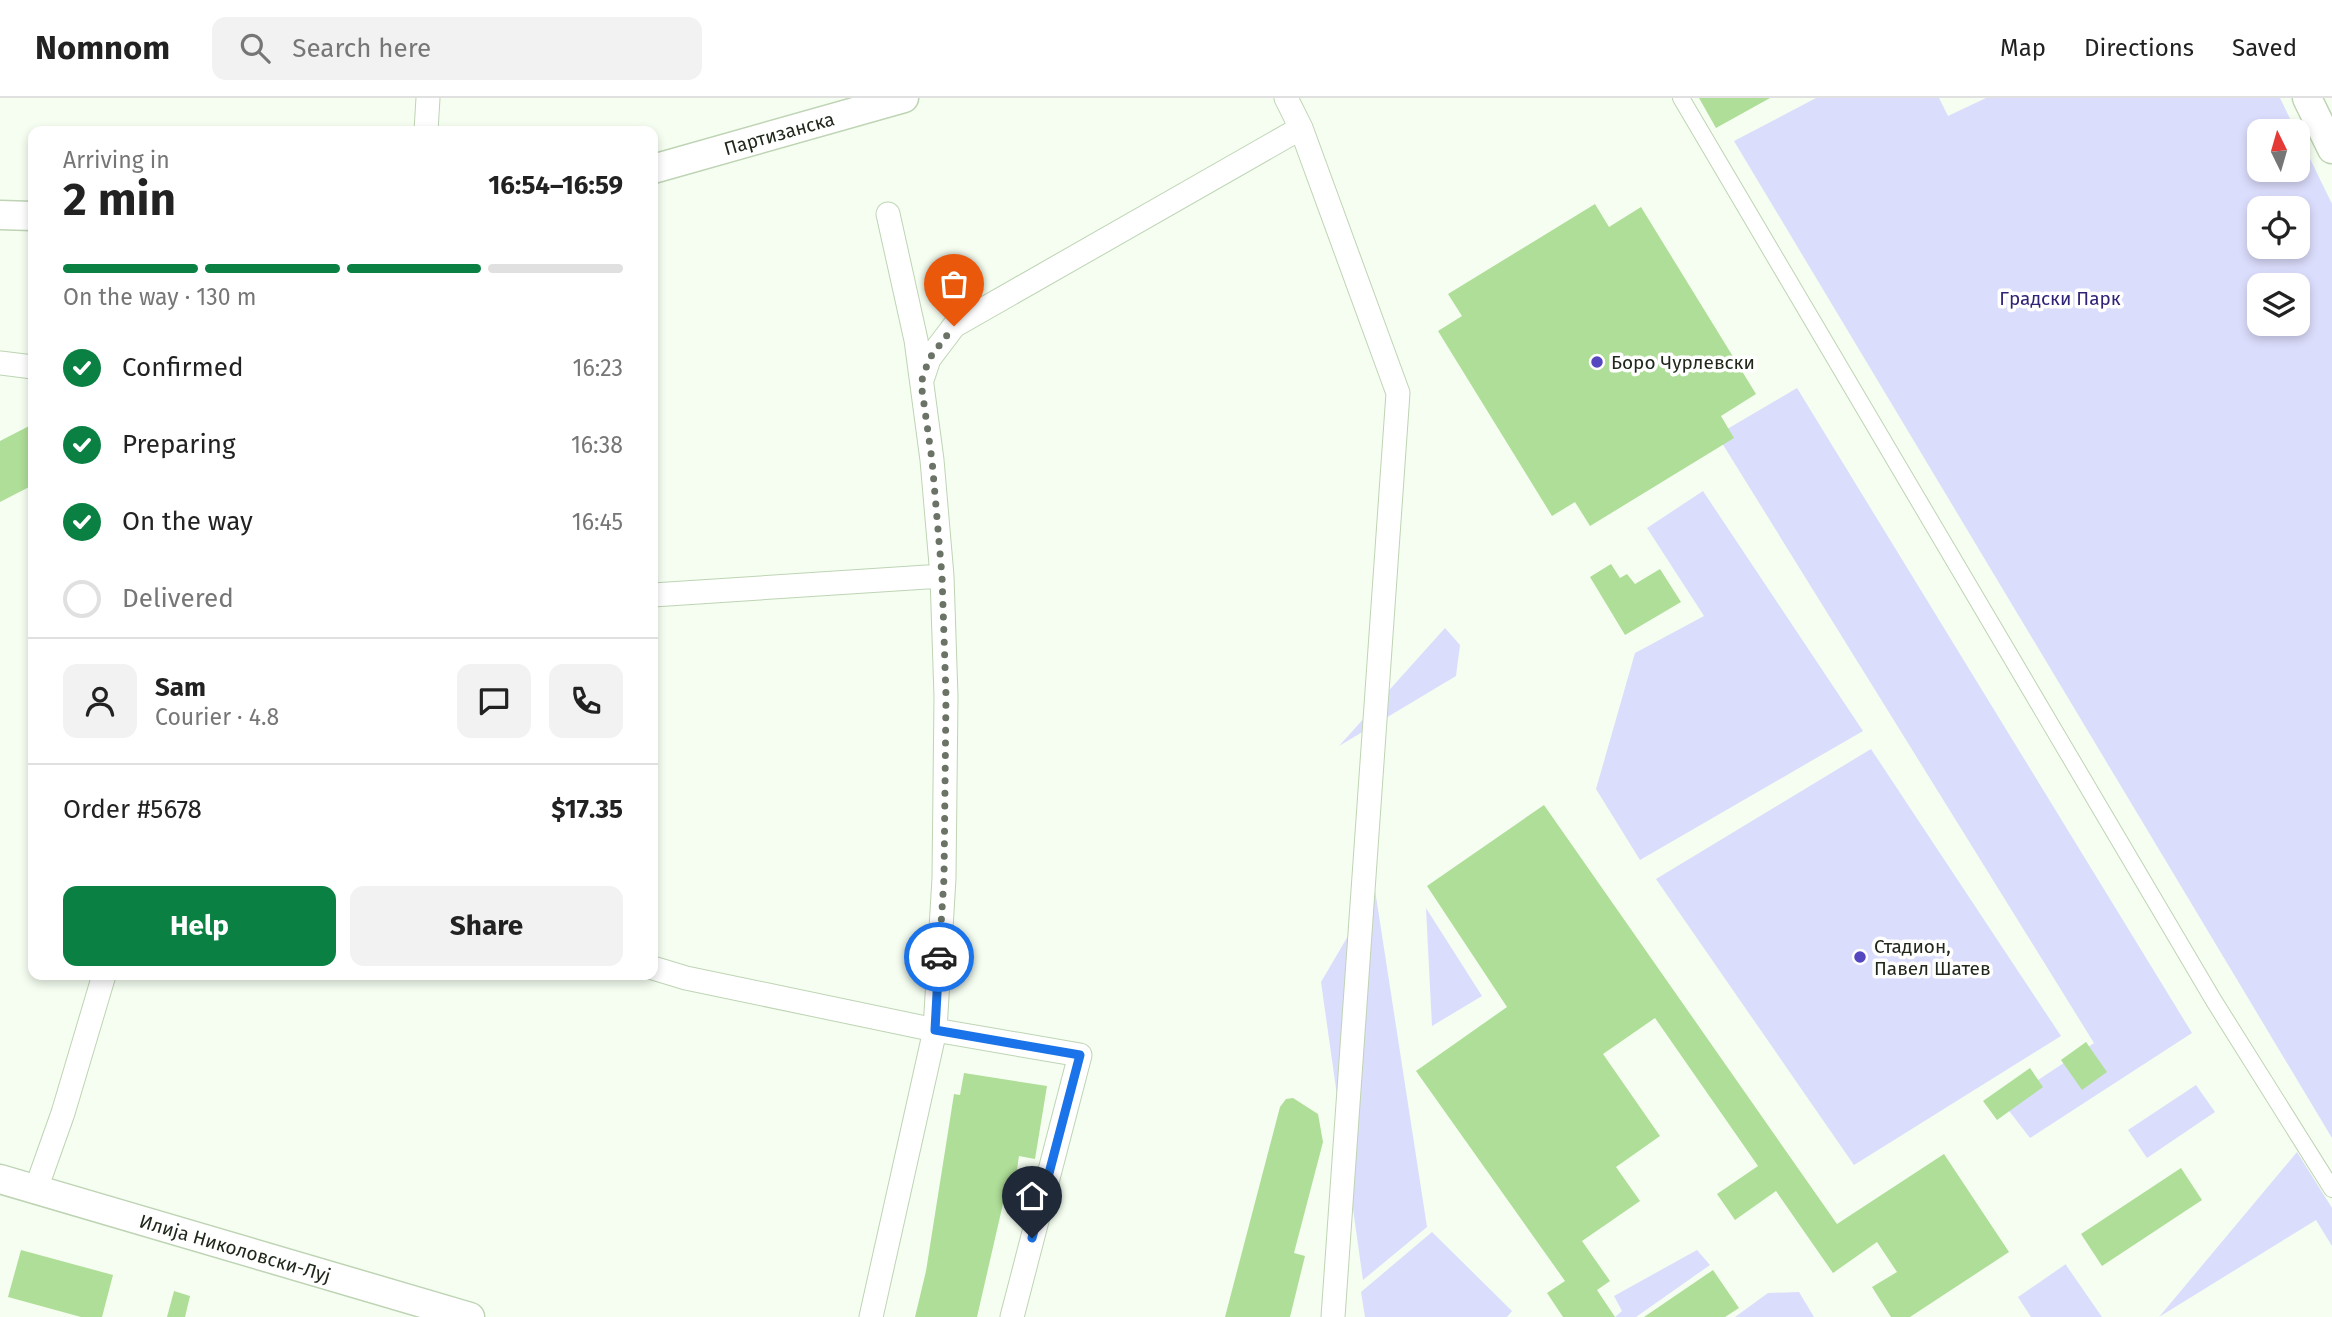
<!DOCTYPE html>
<meta charset="utf-8">
<style>
body{margin:0;font-family:"Fira Sans",sans-serif;background:#f2f2f2;color:#222;height:100vh;display:flex;flex-direction:column;font-size:26px;white-space:nowrap}
*{box-sizing:border-box;margin:0}
p{font-size:23px;color:#767676}
.icon{flex:none;width:38px;height:38px;fill:none;stroke:currentColor;stroke-width:2;stroke-linecap:round;stroke-linejoin:round}
.map{position:relative;flex:1;overflow:hidden}
.details{position:absolute;left:28px;top:28px;width:630px;height:854px;display:flex;flex-direction:column;background:#fff;border-radius:14px;box-shadow:0 4px 10px #0003}
.details>*{flex:none}
.needle{width:46px;rotate:355deg}
.tools{position:absolute;left:2247px;top:21px;display:grid;gap:14px}
.tools a{display:grid;place-items:center;width:63px;height:63px;border-radius:14px;background:#fff;box-shadow:0 4px 10px #0003;font-size:35px}
.pin{position:absolute;display:grid;place-items:center;width:60px;height:60px;color:#fff;margin:-72px -30px;border-radius:50% 50% 50% 0;rotate:-45deg;box-shadow:0 0 7px #0007}
.pin .icon{rotate:45deg}
.courier{position:absolute;display:grid;place-items:center;width:70px;height:70px;margin:-35px;border:5px solid #1a73e8;border-radius:50%;background:#fff;color:#222;box-shadow:0 2px 9px #0007}
.headline em{font-style:normal;font-weight:700}
.headline div{display:flex;flex-direction:column-reverse}
.headline{display:flex;align-items:center;justify-content:space-between;height:119px;padding:0 35px}
h1{font-size:46px;font-weight:700;line-height:52px}
.bar{display:grid;grid-template-columns:repeat(4,1fr);gap:10px 7px;align-content:center;height:84px;padding:0 35px}
.bar i{height:9px;border-radius:5px;background:#e0e0e0}
.bar .current{background:#0b8043}
.bar p{grid-column:span 4}
.line{display:flex;align-items:center;gap:18px;padding:0 35px;border-top:2px solid #e0e0e0}
.line div{flex:1}
.round{display:grid;place-items:center;flex:none;width:74px;height:74px;border-radius:14px;background:#f2f2f2}
ol{padding:0 35px;list-style:none}
li{display:flex;align-items:center;gap:21px;height:77px}
li p{margin-inline-start:auto}
li .icon{padding:7px;border-radius:50%;background:#0b8043;color:#fff;stroke-width:4}
li:last-child{color:#767676}
li i{width:38px;height:38px;border:4px solid #e0e0e0;border-radius:50%}
.action{display:flex;gap:14px;margin-top:auto;padding:14px 35px}
.action a{flex:1;height:80px;border-radius:14px;background:#0b8043;color:#fff;font-size:28px;font-weight:700;line-height:80px;text-align:center}
.action a+a{background:#f2f2f2;color:#222}
header{display:flex;align-items:center;gap:42px;box-sizing:border-box;height:98px;padding:0 35px;background:#fff;border-bottom:2px solid #e0e0e0}
header strong{font-size:33px}
nav{display:flex;gap:38px;margin-inline-start:auto;font-size:24px}
.search{width:490px;height:63px;background:#f2f2f2;display:flex;align-items:center;gap:18px;box-sizing:border-box;padding:0 24px;border-radius:14px;color:#767676;font-size:26px}
.map>svg:first-child{display:block}
.green{fill:#dbddfc;fill-rule:evenodd}
.building{fill:#afde98}
.lines{fill:none;stroke-linecap:round;stroke-linejoin:round}
.pedestrian-casing{stroke:#bed4b4;stroke-width:18}
.minor-casing{stroke:#bed4b4;stroke-width:25}
.tertiary-casing{stroke:#bed4b4;stroke-width:31}
.pedestrian{stroke:#fff;stroke-width:16}
.minor{stroke:#fff;stroke-width:23}
.tertiary{stroke:#fff;stroke-width:28}
.done{stroke:#6b7367;stroke-width:7;stroke-dasharray:0 12.6}
.route{stroke:#1a73e8;stroke-width:9}
.poi-dot{fill:#5447bf;stroke:#fff;stroke-width:2.5}
.labels{text-anchor:middle;dominant-baseline:central;stroke-width:7;stroke-linejoin:round;paint-order:stroke}
.street-label{font-size:19px;fill:#20281c;stroke:#fff}
.park-label{font-size:19px;fill:#2e2377;stroke:#fff}
.poi-label{font-size:19px;fill:#20281c;stroke:#fff;text-anchor:start}
</style>
<header>
<strong>Nomnom</strong>
<div class="search"><svg class="icon" aria-label="search" viewBox="0 0 24 24"><circle cx="10" cy="10" r="6"/><path d="M15 15l6 6"/></svg>Search here</div>
<nav><a>Map</a><a>Directions</a><a>Saved</a></nav>
</header>
<div class="map">
<svg width="2332" height="1219" viewBox="0 0 2332 1219">
<rect width="100%" height="100%" fill="#f5fef1"/>
<path class="green" d="M 1816,0 L 1939,0 L 1948,18 L 1986,0 L 2280,0 L 2296,33 L 2259,33 L 2259,72 L 2298,72 L 2298,36 L 2332,106 L 2332,1040 L 1734,43 ZM 2259,110 L 2298,110 L 2298,149 L 2259,149 ZM 2259,187 L 2298,187 L 2298,226 L 2259,226 Z
M 1797,290 L 2192,935 L 2030,1040 L 2003,1005 L 2094,945 L 1717,337 Z
M 1703,393 L 1863,633 L 1640,762 L 1596,691 L 1635,555 L 1704,518 L 1647,430 Z
M 1445,530 L 1460,547 L 1456,578 L 1339,648 Z
M 1871,651 L 2061,938 L 1854,1067 L 1656,781 Z
M 1375,792 L 1427,1129 L 1363,1182 L 1321,884 Z
M 1426,810 L 1482,898 L 1432,928 Z
M 2196,987 L 2215,1014 L 2147,1060 L 2128,1032 Z
M 2297,1054 L 2332,1110 L 2332,1148 L 2316,1122 L 2159,1219 Z
M 1432,1134 L 1512,1213 L 1507,1219 L 1365,1219 L 1361,1194 Z
M 1697,1152 L 1710,1167 L 1636,1219 L 1615,1219 L 1622,1213 L 1614,1198 Z
M 2066,1166 L 2066,1167 L 2102,1219 L 2031,1219 L 2018,1199 Z
M 1799,1194 L 1814,1219 L 1735,1219 L 1768,1195 Z"/>
<path class="building" d="M 1699,0 L 1770,0 L 1716,30 Z
M 1595,106 L 1609,129 L 1641,109 L 1756,296 L 1721,318 L 1734,340 L 1590,428 L 1575,404 L 1552,418 L 1438,233 L 1462,218 L 1448,196 Z
M 33,326 L 33,387 L 0,404 L 0,343 Z
M 1611,466 L 1620,480 L 1627,476 L 1635,486 L 1660,471 L 1681,504 L 1625,537 L 1590,479 Z
M 1544,707 L 1837,1126 L 1944,1056 L 2009,1154 L 1910,1219 L 1891,1219 L 1872,1189 L 1897,1174 L 1877,1144 L 1833,1175 L 1776,1093 L 1735,1122 L 1717,1096 L 1758,1068 L 1655,920 L 1603,956 L 1660,1038 L 1616,1069 L 1640,1103 L 1582,1143 L 1610,1183 L 1597,1192 L 1615,1219 L 1563,1219 L 1547,1195 L 1565,1183 L 1416,973 L 1507,909 L 1427,788 Z
M 2086,944 L 2107,974 L 2082,992 L 2061,962 Z
M 2030,970 L 2043,989 L 1997,1022 L 1983,1003 Z
M 964,975 L 1047,988 L 1035,1061 L 1019,1058 L 1013,1098 L 1005,1097 L 977,1219 L 915,1219 L 926,1173 L 954,996 L 960,997 Z
M 1293,1000 L 1318,1016 L 1323,1044 L 1294,1155 L 1305,1158 L 1290,1219 L 1225,1219 L 1280,1009 L 1286,1001 Z
M 2181,1070 L 2202,1102 L 2102,1168 L 2081,1136 Z
M 21,1152 L 113,1177 L 102,1219 L 81,1219 L 8,1199 Z
M 1713,1172 L 1739,1210 L 1725,1219 L 1644,1219 Z
M 174,1193 L 190,1198 L 185,1219 L 167,1219 Z"/>
<g class="lines">
<defs>
<path id="pedestrian" d="M 1681,0 L 2214,903 L 2332,1091"/>
<path id="minor" d="M 1286,0 L 1301,30 L 1398,295 L 1333,1219
M 426,33 L 428,0
M 0,265 L 33,269
M 922,282 L 929,261 L 954,228 L 1301,30
M 653,497 L 942,478
M 653,870 L 686,880 L 935,932 L 1080,957 L 1012,1219
M 36,1091 L 63,1015 L 104,877
M 871,1219 L 935,932 L 944,780 L 946,599 L 942,478 L 932,362 L 916,242 L 888,116"/>
<g id="tertiary">
<path d="M 2307,0 L 2332,51"/>
<path id="s1" d="M 653,71 L 904,0"/>
<path d="M 0,117 L 33,118"/>
<path id="s2" d="M 0,1081 L 470,1219"/>
</g>
</defs>
<use href="#pedestrian" class="pedestrian-casing"/>
<use href="#minor" class="minor-casing"/>
<use href="#tertiary" class="tertiary-casing"/>
<use href="#pedestrian" class="pedestrian"/>
<use href="#minor" class="minor"/>
<use href="#tertiary" class="tertiary"/>
</g>
<g class="lines">
<path class="done" d="M 939,859 L 944,780 L 946,598 L 942,478 L 932,362 L 921,285 L 929,261 L 954,228"/>
<path class="route" d="M 939,859 L 935,932 L 1080,957 L 1032,1140"/>
</g>
<g class="poi-dot">
<circle cx="1597" cy="264" r="7"/>
<circle cx="1860" cy="859" r="7"/>
</g>
<g class="labels">
<g class="street-label">
<text stroke="none"><textPath href="#s1" startOffset="131">Партизанска</textPath></text>
<text stroke="none"><textPath href="#s2" startOffset="245">Илија Николовски-Луј</textPath></text>
</g>
<g class="park-label">
<text x="2060" y="200">Градски Парк</text>
</g>
<g class="poi-label">
<text x="1611" y="264">Боро Чурлевски</text>
<text x="1874" y="848">Стадион,<tspan x="1874" dy="22">Павел Шатев</tspan></text>
</g>
</g>
</svg>
<div class="tools">
<a><svg class="needle" viewBox="-14 -14 28 28"><path d="M0-13l5 13h-10z" fill="#e53935"/><path d="M0 13l5-13h-10z" fill="#767676"/></svg></a>
<a><svg class="icon" aria-label="locate" viewBox="0 0 24 24"><circle cx="12" cy="12" r="6"/><path d="M12 2v4M12 18v4M2 12h4M18 12h4"/></svg></a>
<a><svg class="icon" aria-label="layers" viewBox="0 0 24 24"><path d="M12 4l9 5-9 5-9-5zM3 14l9 5 9-5"/></svg></a>
</div>
<div class="pin" style="left:954px;top:228px;background:#ea580c"><svg class="icon" aria-label="bag" viewBox="0 0 24 24"><path d="M5 8h14l-1 12H6zM9 8a3 3 0 0 1 6 0"/></svg></div>
<div class="pin" style="left:1032px;top:1140px;background:#1f2937"><svg class="icon" aria-label="home" viewBox="0 0 24 24"><path d="M3 11l9-7 9 7M6 9v11h12V9"/></svg></div>
<div class="courier" style="left:939px;top:859px"><svg class="icon" aria-label="car" viewBox="0 0 24 24"><path d="M5 17H2v-5l4-1 3-4h7l3 4 3 1v5h-3M9 17h6M6 11h13"/><circle cx="7" cy="17" r="2"/><circle cx="17" cy="17" r="2"/></svg></div>
<section class="details">
<div class="headline"><div><h1>2 min</h1><p>Arriving in</p></div><em>16:54–16:59</em></div>
<div class="bar"><i class="current"></i><i class="current"></i><i class="current"></i><i></i><p>On the way · 130 m</p></div>
<ol>
<li><svg class="icon" aria-label="check" viewBox="0 0 24 24"><path d="M5 12l5 5 9-10"/></svg>Confirmed<p>16:23</p></li>
<li><svg class="icon" aria-label="check" viewBox="0 0 24 24"><path d="M5 12l5 5 9-10"/></svg>Preparing<p>16:38</p></li>
<li><svg class="icon" aria-label="check" viewBox="0 0 24 24"><path d="M5 12l5 5 9-10"/></svg>On the way<p>16:45</p></li>
<li><i></i>Delivered</li>
</ol>
<div class="line" style="height:126px"><a class="round"><svg class="icon" aria-label="person" viewBox="0 0 24 24"><circle cx="12" cy="8" r="4"/><path d="M4 21q1-7 8-7t8 7"/></svg></a><div><b>Sam</b><p>Courier · 4.8</p></div><a class="round"><svg class="icon" aria-label="chat" viewBox="0 0 24 24"><path d="M4 5h16v11H9l-5 4z"/></svg></a><a class="round"><svg class="icon" aria-label="phone" viewBox="0 0 24 24"><path d="M5 4h4l2 5-3 2q2 4 5 5l2-3 5 2v4C11 20 4 13 5 4z"/></svg></a></div>
<div class="line" style="height:91px"><div>Order #5678</div><b>$17.35</b></div>
<div class="action"><a>Help</a><a>Share</a></div>
</section>
</div>
